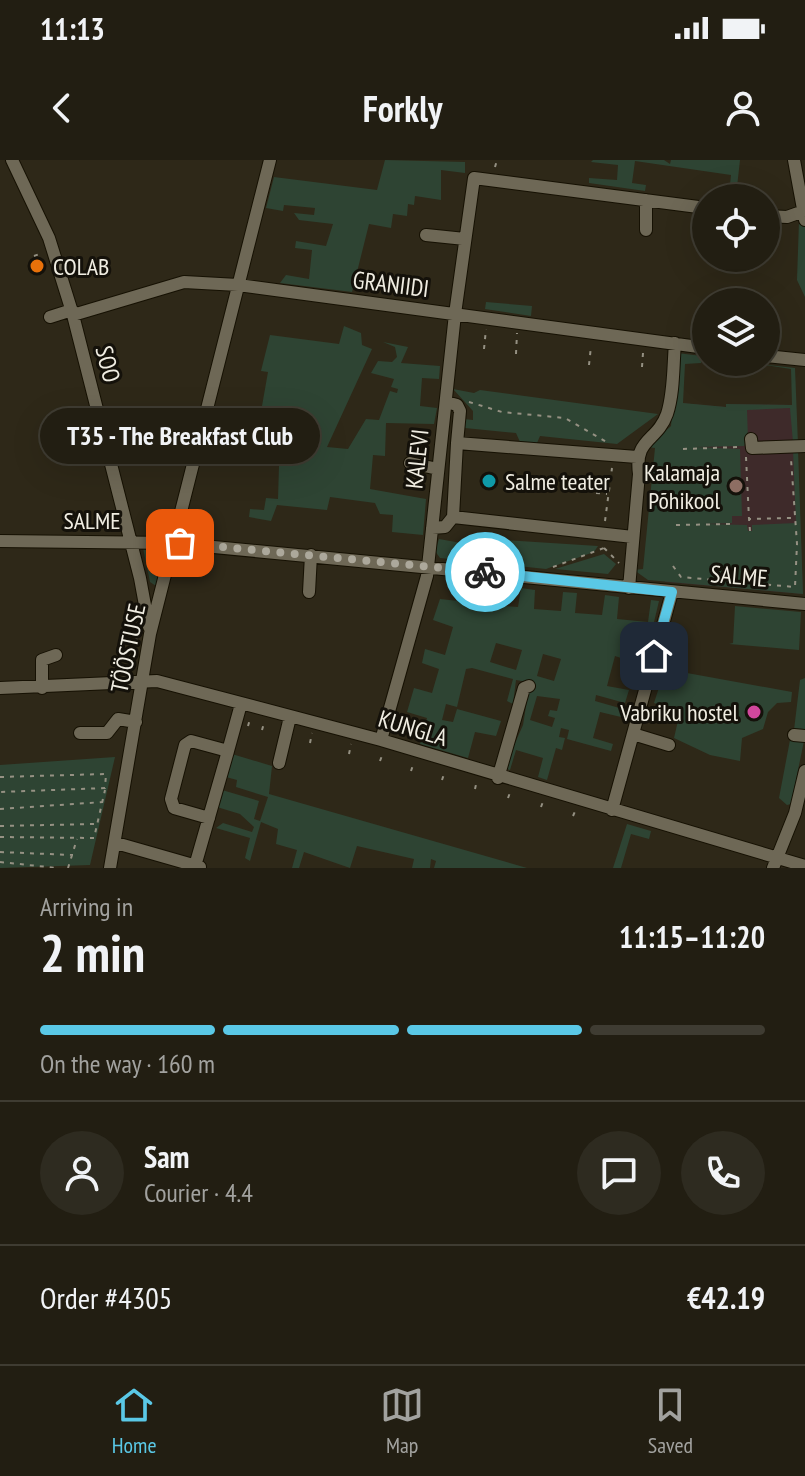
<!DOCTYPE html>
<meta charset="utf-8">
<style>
body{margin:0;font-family:"PT Sans Narrow",sans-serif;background:#2e2b20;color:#f1f3f6;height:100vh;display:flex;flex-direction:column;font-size:30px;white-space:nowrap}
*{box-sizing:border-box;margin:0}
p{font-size:26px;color:#a2a29f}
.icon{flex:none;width:44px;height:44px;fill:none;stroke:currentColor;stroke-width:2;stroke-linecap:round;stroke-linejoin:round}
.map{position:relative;height:708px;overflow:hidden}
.side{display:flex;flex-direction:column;background:#221e12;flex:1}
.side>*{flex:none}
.fabs{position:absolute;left:692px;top:24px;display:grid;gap:16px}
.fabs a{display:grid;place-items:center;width:88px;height:88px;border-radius:50%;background:#221e12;box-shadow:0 8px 32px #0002,0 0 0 2px #3f3c32;font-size:40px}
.pin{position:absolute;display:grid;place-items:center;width:68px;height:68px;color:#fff;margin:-34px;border-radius:16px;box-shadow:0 4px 12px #0006}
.courier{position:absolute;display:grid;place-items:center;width:80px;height:80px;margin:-40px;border:6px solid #5ac8e6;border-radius:50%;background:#fff;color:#222;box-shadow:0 2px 10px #0007}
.bubble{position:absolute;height:56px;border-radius:28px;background:#221e12;box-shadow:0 8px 32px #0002,0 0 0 2px #3f3c32;font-size:26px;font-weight:800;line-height:56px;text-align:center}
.summary em{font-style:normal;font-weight:800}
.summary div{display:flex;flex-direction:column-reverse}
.summary{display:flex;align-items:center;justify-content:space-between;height:136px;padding:0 40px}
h1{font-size:52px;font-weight:800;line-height:60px}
.bar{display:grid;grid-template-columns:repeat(4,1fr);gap:12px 8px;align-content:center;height:96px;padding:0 40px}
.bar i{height:10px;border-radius:6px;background:#3f3c32}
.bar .active{background:#5ac8e6}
.bar p{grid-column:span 4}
.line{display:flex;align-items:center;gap:20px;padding:0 40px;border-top:2px solid #3f3c32}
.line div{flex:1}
.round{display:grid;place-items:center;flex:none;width:84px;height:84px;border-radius:42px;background:#2e2b20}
.status{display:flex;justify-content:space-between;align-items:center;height:56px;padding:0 40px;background:#221e12;direction:ltr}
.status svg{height:22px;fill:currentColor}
header{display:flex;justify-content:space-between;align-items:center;height:104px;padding:0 40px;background:#221e12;font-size:36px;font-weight:800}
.menu{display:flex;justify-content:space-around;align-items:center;height:112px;border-top:2px solid #3f3c32;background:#221e12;font-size:22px;color:#a2a29f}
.menu a{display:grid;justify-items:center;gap:4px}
.menu .active{color:#5ac8e6}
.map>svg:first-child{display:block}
.education{fill:#3e2a2a}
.green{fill:#2e4433;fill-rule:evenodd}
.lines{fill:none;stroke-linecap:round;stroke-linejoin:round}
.minor-casing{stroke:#161103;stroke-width:14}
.path{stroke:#959183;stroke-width:2;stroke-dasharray:4 6;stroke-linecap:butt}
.minor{stroke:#6e6856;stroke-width:12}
.done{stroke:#aca89b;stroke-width:8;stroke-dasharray:0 14.4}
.route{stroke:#5ac8e6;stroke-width:10}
.food-dot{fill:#e8710a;stroke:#14110a;stroke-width:3}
.culture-dot{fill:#0f9aa8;stroke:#14110a;stroke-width:3}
.education-dot{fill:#8d6e63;stroke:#14110a;stroke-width:3}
.hotel-dot{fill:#d1479c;stroke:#14110a;stroke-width:3}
.labels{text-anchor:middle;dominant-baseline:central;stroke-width:6;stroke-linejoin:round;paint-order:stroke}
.poi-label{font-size:24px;fill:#f0ede2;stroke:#14110a;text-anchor:start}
.street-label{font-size:24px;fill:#f0ede2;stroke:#14110a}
</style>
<div class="status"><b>11:13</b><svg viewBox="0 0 49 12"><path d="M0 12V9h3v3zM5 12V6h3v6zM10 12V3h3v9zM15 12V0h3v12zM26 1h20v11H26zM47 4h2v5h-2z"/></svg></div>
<header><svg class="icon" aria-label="back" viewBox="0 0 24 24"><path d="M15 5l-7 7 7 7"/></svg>Forkly<svg class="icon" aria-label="person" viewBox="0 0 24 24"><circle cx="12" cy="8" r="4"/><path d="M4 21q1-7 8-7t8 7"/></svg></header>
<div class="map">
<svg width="805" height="708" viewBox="0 0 805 708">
<rect width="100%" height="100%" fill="#2e2818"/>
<path class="education" d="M 680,243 L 726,247 L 726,244 L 796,245 L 803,434 L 665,422 Z"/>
<path class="green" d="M 385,0 L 465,2 L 465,13 L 441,10 L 441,40 L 415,36 L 414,45 L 408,44 L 407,56 L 393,54 L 391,68 L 369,64 L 352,132 L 280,123 L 286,115 L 309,119 L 312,90 L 295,88 L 296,81 L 326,86 L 333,64 L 299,60 L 294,53 L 314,55 L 315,48 L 284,45 L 283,51 L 266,48 L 274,17 L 377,30 Z
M 593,0 L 664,0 L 670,4 L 671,0 L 740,0 L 736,36 L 729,35 L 731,15 L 635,1 L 632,23 L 646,25 L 645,31 L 589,23 L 589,18 L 617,20 L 618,5 L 591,2 Z
M 799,61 L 805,67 L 805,137 L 797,120 Z
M 486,142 L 532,146 L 531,156 L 485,149 Z
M 344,166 L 361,173 L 362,185 L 372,189 L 327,287 L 348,289 L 366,259 L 379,260 L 390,231 L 397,233 L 398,229 L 391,227 L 394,219 L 371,213 L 378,201 L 392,202 L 397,197 L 395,187 L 383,182 L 408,187 L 401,203 L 440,206 L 439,219 L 422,218 L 420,246 L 437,248 L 434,264 L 386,263 L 385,296 L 373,295 L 370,329 L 426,339 L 423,375 L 392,372 L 393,355 L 380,354 L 375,343 L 330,337 L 327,350 L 277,345 L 271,361 L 249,357 L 250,349 L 264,350 L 266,338 L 278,339 L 279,306 L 282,306 L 284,288 L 274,287 L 270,273 L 285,274 L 287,256 L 273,254 L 273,248 L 262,246 L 268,212 L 261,211 L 270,175 L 339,184 Z
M 677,193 L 702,196 L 701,203 L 685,204 L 683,243 L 726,247 L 726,244 L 792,245 L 791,209 L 752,203 L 795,208 L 798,284 L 793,282 L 790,248 L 747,250 L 748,279 L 744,286 L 694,287 L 740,289 L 742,356 L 732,356 L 732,363 L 703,364 L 747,365 L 748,371 L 752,371 L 752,365 L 796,363 L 793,290 L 798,289 L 803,434 L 648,420 L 634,410 L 643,409 L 655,288 L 648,287 L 671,266 Z
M 453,229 L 474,233 L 480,230 L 658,254 L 617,284 L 540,276 L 537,283 L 520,282 L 516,273 L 465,268 L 464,259 L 473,260 L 473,251 Z
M 439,379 L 478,386 L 488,379 L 598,386 L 594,392 L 546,409 L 440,398 L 435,391 Z
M 143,388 L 163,389 L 156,426 L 150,422 Z
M 604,394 L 616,404 L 608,414 L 555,409 Z
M 470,423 L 492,426 L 491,445 L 518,447 L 521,428 L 535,430 L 534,449 L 561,451 L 563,432 L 577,433 L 575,453 L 602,455 L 605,435 L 619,437 L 617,459 L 648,462 L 651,440 L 659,441 L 650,479 L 636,503 L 615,496 L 607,526 L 629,530 L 625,543 L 596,535 L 595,541 L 623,549 L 621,557 L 600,552 L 593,578 L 613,584 L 611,591 L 567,579 L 569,570 L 561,568 L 559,577 L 565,578 L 562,590 L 556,588 L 547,620 L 538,617 L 543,598 L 516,590 L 510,610 L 504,608 L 523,565 L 528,534 L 534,523 L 516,520 L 513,544 L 507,541 L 513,519 L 472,508 L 466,509 L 457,547 L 446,544 L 442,560 L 453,562 L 457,549 L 501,561 L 496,576 L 475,572 L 468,598 L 420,584 L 427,558 L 407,552 L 414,528 L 432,533 L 439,509 L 422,503 L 425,489 L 445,495 L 453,467 L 433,460 L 440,439 L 468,442 ZM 496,483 L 522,490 L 516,510 L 490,502 ZM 543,494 L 561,499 L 554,521 L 537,516 ZM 537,536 L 560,539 L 557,551 L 550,550 L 548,556 L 555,558 L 552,567 L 530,560 Z
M 735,446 L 801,452 L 799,490 L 729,484 L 733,483 Z
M 665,509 L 792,532 L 791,542 L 777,543 L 768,552 L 763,569 L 742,578 L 740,601 L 710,595 L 674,578 L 680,552 L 654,543 Z
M 805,518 L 805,571 L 794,570 L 800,520 Z
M 793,578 L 804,581 L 791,644 L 787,645 L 779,638 L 790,580 Z
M 232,594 L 272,606 L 269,634 L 527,708 L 434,708 L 436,701 L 431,699 L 430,708 L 412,708 L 414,699 L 357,686 L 350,708 L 304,692 L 299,708 L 292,708 L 297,690 L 276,684 L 278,669 L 261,662 L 250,701 L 245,698 L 250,678 L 216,668 L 223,663 L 252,672 L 254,667 L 240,654 L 217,647 L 222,630 L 259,641 L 254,659 L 260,661 L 268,637 L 236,627 L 237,620 L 226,617 Z
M 115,597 L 90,705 L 0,708 L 0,605 Z
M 627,664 L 651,671 L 649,679 L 631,674 L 621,708 L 613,708 Z"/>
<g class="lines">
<defs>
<path id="minor" d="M 12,0 L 49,78 L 73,155 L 140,418 L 149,467
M 794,0 L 805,60
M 646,40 L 646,70
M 766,56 L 787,57 L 801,52
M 426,75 L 465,79
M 73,155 L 184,122 L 238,125 L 706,188
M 50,157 L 72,150
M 766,196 L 805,200
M 446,242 L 457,245 L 460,251 L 457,283
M 751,279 L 752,288 L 805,286
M 77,289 L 105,282
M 410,303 L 438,309
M 453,357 L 633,377
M 432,368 L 445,367 L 453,357 L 457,283 L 637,297
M 0,381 L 172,383 L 805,444
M 629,428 L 639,314 C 634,278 657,282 667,254 C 674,233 673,206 675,183
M 309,432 L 311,395
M 0,528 L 157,521 L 381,580 L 805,706
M 42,528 L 42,500 L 56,495
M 80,573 L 107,573 L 118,559 L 136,562
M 633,574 L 669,585
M 794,575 L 805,576
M 381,580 L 427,416 L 455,154 L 474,18 L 706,48
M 228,591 L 241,544
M 279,603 L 290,557
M 498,618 L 524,528 L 529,526
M 612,650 L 672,432
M 116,683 L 200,707
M 195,706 L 228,591 L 191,581 L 185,585 L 171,639 L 174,648 L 209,658
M 110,708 L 150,474 L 270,0
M 773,708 L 795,653 L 805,611"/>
</defs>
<use href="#minor" class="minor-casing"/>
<path class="path" d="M 495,7 L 497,0
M 717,38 L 717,35
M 34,96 L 42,93
M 484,189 L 486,169
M 516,194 L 517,173
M 589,205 L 591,186
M 642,207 L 643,193
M 469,242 L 502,252 L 565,258 L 610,284
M 683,289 L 739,287
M 746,297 L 749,359
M 596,333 L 607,334
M 605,361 L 612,308
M 676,365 L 732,364
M 750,371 L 749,359 L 792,358
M 604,388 L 619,403
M 673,406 L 681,417 L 795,427 L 797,384 L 791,299
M 553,407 L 604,388
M 133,502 L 138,469
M 248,566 L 250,559
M 262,570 L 264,563
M 310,583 L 312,573
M 349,594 L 351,584
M 380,601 L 383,593
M 411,611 L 414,602
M 0,617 L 106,614 L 105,628 L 0,632
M 442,620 L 445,611
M 475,629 L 477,620
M 508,638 L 511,630
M 541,647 L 544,639
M 0,649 L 103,642
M 573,656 L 576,649
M 0,666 L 95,664
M 0,677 L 94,678 L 105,630
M 0,692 L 73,695
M 0,702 L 57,708
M 68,708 L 77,679"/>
<use href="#minor" class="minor"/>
</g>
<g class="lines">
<path class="done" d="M 180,383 L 485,412"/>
<path class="route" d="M 485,412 L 672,432 L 654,496"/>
</g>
<circle class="food-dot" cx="37" cy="106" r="8"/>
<circle class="culture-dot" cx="489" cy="321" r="8"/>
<circle class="education-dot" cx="736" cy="326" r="8"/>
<circle class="hotel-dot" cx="754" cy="552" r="8"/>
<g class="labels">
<g class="poi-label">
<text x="53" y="106">COLAB</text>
<text x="720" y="312" text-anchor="end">Kalamaja<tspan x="720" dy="28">Põhikool</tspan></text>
<text x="505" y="321">Salme teater</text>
<text x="738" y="552" text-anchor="end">Vabriku hostel</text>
</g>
<g class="street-label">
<text transform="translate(391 124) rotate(7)">GRANIIDI</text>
<text transform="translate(108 204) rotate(76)">SOO</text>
<text transform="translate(417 299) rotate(-84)">KALEVI</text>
<text x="92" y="360">SALME</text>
<text transform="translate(739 416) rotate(5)">SALME</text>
<text transform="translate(128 488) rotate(-78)">TÖÖSTUSE</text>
<text transform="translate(413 568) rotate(17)">KUNGLA</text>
</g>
</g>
</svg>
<div class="fabs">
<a><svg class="icon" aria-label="locate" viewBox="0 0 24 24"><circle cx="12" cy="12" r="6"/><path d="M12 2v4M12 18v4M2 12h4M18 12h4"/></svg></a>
<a><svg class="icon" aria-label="layers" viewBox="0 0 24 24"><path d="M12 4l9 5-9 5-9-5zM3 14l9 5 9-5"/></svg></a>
</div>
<div class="pin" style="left:180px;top:383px;background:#ea580c"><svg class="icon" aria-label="bag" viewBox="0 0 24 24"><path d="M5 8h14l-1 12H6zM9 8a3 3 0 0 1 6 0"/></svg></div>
<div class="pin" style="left:654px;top:496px;background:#1f2937"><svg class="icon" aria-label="home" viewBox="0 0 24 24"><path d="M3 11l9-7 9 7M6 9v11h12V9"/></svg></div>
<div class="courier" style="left:485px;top:412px"><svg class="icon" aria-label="bike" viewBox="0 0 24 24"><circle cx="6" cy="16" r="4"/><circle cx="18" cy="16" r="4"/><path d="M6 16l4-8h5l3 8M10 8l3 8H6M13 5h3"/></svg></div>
<div class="bubble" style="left:40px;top:248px;width:280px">T35 - The Breakfast Club</div>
</div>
<section class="side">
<div class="summary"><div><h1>2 min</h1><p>Arriving in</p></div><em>11:15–11:20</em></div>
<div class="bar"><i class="active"></i><i class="active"></i><i class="active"></i><i></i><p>On the way · 160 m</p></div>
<div class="line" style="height:144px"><a class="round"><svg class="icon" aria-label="person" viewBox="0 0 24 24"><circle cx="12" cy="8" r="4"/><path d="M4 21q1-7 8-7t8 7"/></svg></a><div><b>Sam</b><p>Courier · 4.4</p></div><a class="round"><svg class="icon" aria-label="chat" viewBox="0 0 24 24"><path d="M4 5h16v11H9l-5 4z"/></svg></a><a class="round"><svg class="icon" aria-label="phone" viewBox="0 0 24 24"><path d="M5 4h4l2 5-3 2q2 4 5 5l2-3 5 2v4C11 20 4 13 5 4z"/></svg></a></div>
<div class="line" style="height:104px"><div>Order #4305</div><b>€42.19</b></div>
</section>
<nav class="menu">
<a class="active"><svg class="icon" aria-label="home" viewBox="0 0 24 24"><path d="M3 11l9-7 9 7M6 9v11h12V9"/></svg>Home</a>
<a><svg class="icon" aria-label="map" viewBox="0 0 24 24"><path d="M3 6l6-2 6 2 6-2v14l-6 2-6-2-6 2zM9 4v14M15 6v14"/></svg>Map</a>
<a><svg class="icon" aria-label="saved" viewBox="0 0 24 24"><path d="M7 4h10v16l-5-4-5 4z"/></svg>Saved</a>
</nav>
